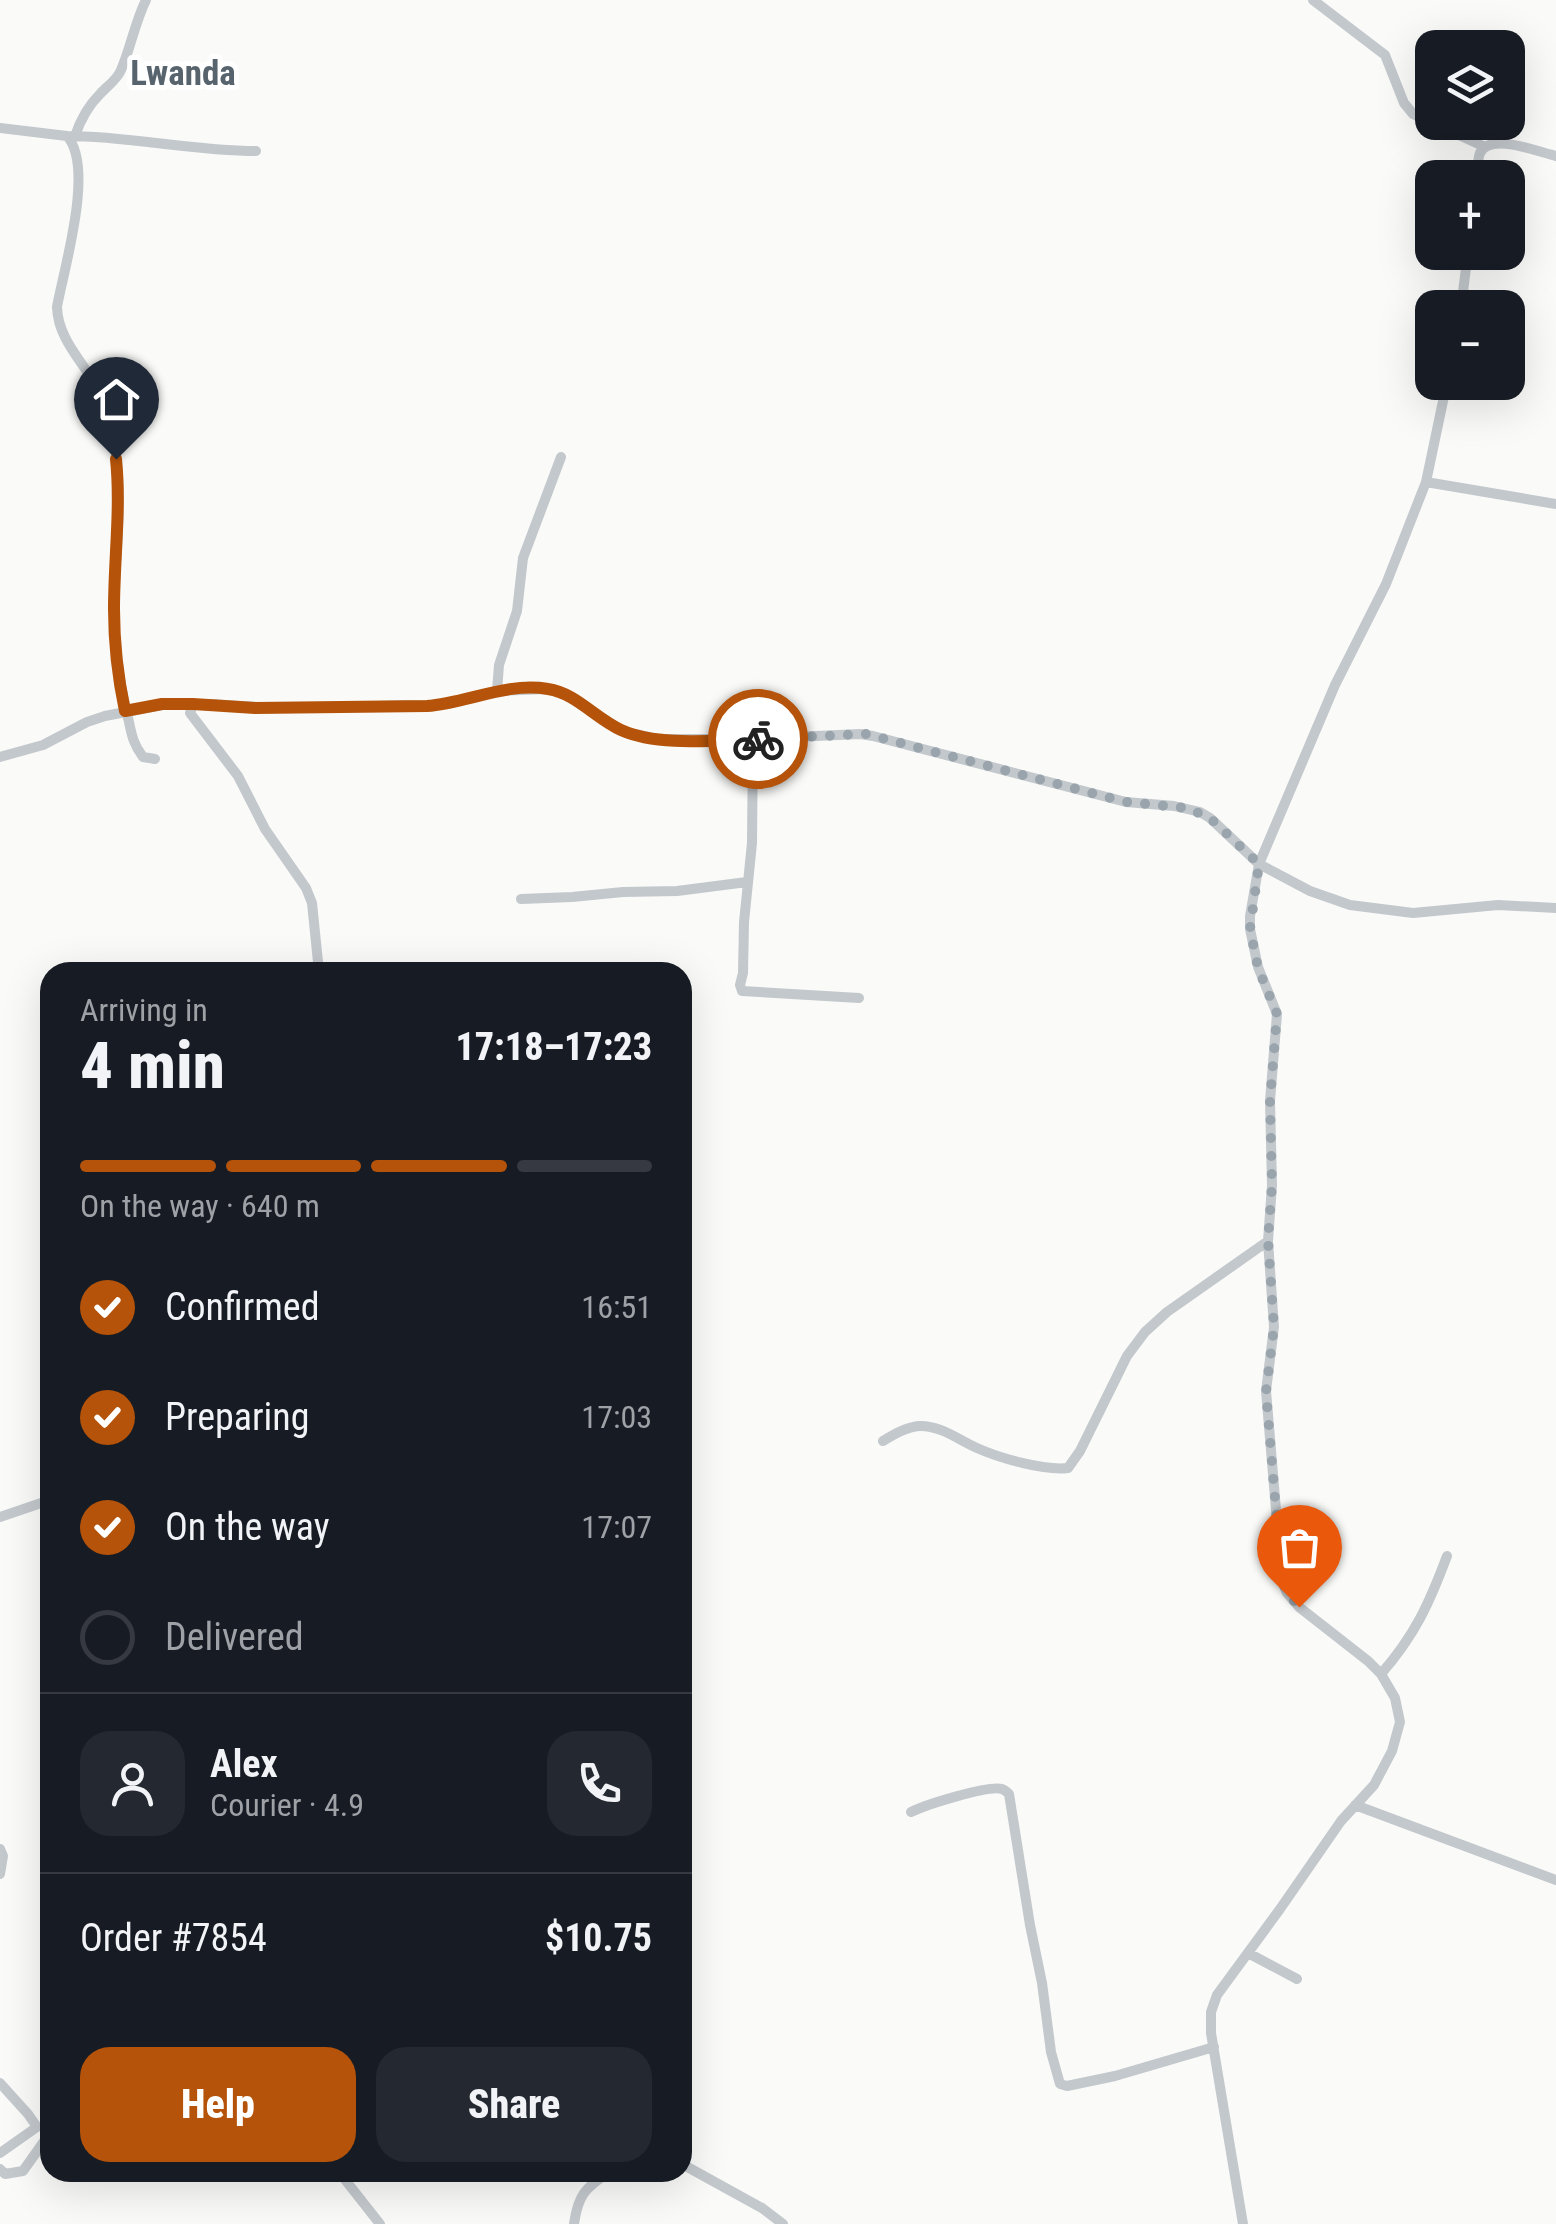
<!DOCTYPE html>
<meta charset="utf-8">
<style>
body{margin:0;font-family:"Roboto Condensed",sans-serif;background:#242831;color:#f1f3f6;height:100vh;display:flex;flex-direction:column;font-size:38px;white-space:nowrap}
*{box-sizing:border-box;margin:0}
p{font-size:32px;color:#9ea1a6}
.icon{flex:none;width:55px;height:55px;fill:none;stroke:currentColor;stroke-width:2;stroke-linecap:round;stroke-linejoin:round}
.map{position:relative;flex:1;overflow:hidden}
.details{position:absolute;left:40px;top:962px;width:652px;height:1220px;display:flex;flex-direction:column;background:#171b24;border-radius:30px;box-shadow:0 10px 40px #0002}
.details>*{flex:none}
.controls{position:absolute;left:1415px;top:30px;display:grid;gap:20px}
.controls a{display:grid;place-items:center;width:110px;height:110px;border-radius:20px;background:#171b24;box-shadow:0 10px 40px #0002;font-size:50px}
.pin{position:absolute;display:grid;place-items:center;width:85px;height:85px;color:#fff;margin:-102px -42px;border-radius:50% 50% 50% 0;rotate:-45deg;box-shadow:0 0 10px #0007}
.pin .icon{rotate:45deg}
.courier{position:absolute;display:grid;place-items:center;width:100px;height:100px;margin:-50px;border:8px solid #b45309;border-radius:50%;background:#fff;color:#222;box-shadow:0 2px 12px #0007}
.head em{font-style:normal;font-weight:800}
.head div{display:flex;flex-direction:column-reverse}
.head{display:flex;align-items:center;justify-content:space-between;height:170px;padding:0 40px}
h1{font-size:65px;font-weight:800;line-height:75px}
.bar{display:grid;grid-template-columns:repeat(4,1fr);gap:15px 10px;align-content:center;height:120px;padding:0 40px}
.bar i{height:12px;border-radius:8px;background:#363941}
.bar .selected{background:#b45309}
.bar p{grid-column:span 4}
.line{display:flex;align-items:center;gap:25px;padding:0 40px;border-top:2px solid #363941}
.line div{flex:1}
.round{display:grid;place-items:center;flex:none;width:105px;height:105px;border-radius:30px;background:#242831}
ol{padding:0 40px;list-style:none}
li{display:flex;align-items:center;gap:30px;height:110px}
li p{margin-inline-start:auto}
li .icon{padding:10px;border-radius:50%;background:#b45309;color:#fff;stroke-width:4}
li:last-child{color:#9ea1a6}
li i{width:55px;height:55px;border:5px solid #363941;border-radius:50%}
.action{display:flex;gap:20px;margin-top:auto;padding:20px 40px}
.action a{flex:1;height:115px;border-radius:30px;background:#b45309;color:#fff;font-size:40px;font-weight:800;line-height:115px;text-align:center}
.action a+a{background:#242831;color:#f1f3f6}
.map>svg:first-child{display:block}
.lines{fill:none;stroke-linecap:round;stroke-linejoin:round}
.street{stroke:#c3c8cc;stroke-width:10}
.done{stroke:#99a4ac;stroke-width:10;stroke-dasharray:0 18}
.route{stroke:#b45309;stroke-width:12}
.labels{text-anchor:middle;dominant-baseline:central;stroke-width:10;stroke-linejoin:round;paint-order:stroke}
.quarter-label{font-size:35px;font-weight:bold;fill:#57646e;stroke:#fff}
</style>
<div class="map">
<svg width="1556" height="2224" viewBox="0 0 1556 2224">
<rect width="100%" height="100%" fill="#fafaf8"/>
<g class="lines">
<path class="street" d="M 1313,0 L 1385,55 L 1404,103 L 1413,114 L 1485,147
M 0,128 L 67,136 C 95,167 64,268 57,307 C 58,342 87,365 101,395 C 113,420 116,450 118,477 C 121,513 116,549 115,585 C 113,631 117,677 129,722 C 132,737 134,745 143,757 L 155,759
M 67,136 C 130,136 192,151 256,151
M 75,136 C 80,121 88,106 100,94 C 107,86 117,80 121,70 C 131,47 135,22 146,0
M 1478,178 C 1478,170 1477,160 1480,153 C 1490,132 1538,152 1556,156
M 1461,308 L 1468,252
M 1426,482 L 1447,382
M 497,691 L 499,665 L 517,611 L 523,558 L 561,457
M 193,704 L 190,713 L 238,776 L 265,829 L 306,888 L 312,903 L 319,972
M 753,739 L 752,843 L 744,922 L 743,973 L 740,985 L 742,991 L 859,998
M 0,757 L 43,745 L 87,722 L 105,716 L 162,705 L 210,704 L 276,708 L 427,705 L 448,704 L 497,691 L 547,689 L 564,694 L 625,732 L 658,739 L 753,739 L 860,734 L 873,736 L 1126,802 L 1174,806 L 1200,812 L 1210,818 L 1259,864 L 1310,891 L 1350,905 L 1413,913 L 1498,905 L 1556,908
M 521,899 L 572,897 L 623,892 L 677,891 L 747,882
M 883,1441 C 894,1434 906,1427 919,1426 C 940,1425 959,1440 977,1448 C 999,1458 1045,1471 1068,1468 L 1080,1451 L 1127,1356 L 1145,1332 L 1167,1312 L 1268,1241
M 0,1517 L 50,1500
M 1381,1674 C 1415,1635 1429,1604 1447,1556
M 1355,1805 L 1556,1880
M 911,1812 C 925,1805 988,1785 1002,1789 C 1005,1790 1007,1792 1009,1794 L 1030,1925 L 1042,1983 L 1051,2052 L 1060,2084 L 1067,2086 L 1115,2076 L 1214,2047
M 0,1849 L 3,1856 L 0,1874
M 1248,1953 L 1297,1979
M 0,2083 L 28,2114 L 37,2127 L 0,2153
M 682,2164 L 762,2208 L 783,2224
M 0,2169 L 5,2174 L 23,2171 L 50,2133
M 339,2172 L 380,2224
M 574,2224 C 578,2195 585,2188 609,2172
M 1243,2224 L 1211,2033 L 1211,2012 L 1217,1995 L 1280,1909 L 1341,1821 L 1374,1785 L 1392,1751 L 1400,1722 L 1395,1698 L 1381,1674 L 1368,1661 L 1299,1607 L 1287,1593 L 1282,1581 L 1266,1391 L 1274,1327 L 1268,1241 L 1272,1185 L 1270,1101 L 1277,1014 L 1258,967 L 1250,929 L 1250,916 L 1259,864 L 1335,685 L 1386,584 L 1426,482 L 1556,504"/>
</g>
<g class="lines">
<path class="done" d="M 758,739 L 866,734 L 1126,802 L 1187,808 L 1210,818 L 1259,864 L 1250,929 L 1258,968 L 1277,1014 L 1270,1101 L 1272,1185 L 1268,1240 L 1274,1327 L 1266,1392 L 1282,1581 L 1288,1594 L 1299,1607"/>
<path class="route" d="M 116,459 C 121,509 114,559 114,609 C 114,643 118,678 125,711 L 162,704 L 193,704 L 255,708 L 427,706 C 467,703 506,682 548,689 C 576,693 596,719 621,730 C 659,747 716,740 758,739"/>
</g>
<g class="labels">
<g class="quarter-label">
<text x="183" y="73">Lwanda</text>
</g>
</g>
</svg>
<div class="controls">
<a><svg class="icon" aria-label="layers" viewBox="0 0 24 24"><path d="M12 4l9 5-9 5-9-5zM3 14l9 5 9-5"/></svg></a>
<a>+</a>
<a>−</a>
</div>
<div class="pin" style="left:1299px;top:1607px;background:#ea580c"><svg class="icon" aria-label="bag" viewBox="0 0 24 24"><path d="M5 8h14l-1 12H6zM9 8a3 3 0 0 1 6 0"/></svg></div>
<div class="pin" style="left:116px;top:459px;background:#1f2937"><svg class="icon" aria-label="home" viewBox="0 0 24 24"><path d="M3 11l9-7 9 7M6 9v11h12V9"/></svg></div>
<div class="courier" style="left:758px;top:739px"><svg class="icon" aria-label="bike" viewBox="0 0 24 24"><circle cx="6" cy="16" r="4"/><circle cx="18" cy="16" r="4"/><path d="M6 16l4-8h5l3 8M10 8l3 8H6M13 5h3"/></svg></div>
<section class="details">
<div class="head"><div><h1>4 min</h1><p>Arriving in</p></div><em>17:18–17:23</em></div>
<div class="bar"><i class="selected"></i><i class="selected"></i><i class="selected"></i><i></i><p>On the way · 640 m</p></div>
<ol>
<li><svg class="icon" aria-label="check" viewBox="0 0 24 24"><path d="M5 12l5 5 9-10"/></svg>Confirmed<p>16:51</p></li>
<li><svg class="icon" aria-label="check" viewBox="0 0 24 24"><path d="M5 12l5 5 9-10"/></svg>Preparing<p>17:03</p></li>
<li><svg class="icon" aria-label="check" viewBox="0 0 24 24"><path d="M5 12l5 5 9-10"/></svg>On the way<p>17:07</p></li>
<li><i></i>Delivered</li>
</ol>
<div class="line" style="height:180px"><a class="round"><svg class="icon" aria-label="person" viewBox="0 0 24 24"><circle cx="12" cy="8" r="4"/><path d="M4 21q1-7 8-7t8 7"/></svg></a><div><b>Alex</b><p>Courier · 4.9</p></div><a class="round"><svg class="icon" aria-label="phone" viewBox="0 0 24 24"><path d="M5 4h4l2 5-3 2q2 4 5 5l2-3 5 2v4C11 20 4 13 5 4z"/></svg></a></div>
<div class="line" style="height:130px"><div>Order #7854</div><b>$10.75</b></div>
<div class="action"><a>Help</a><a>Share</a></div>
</section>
</div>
